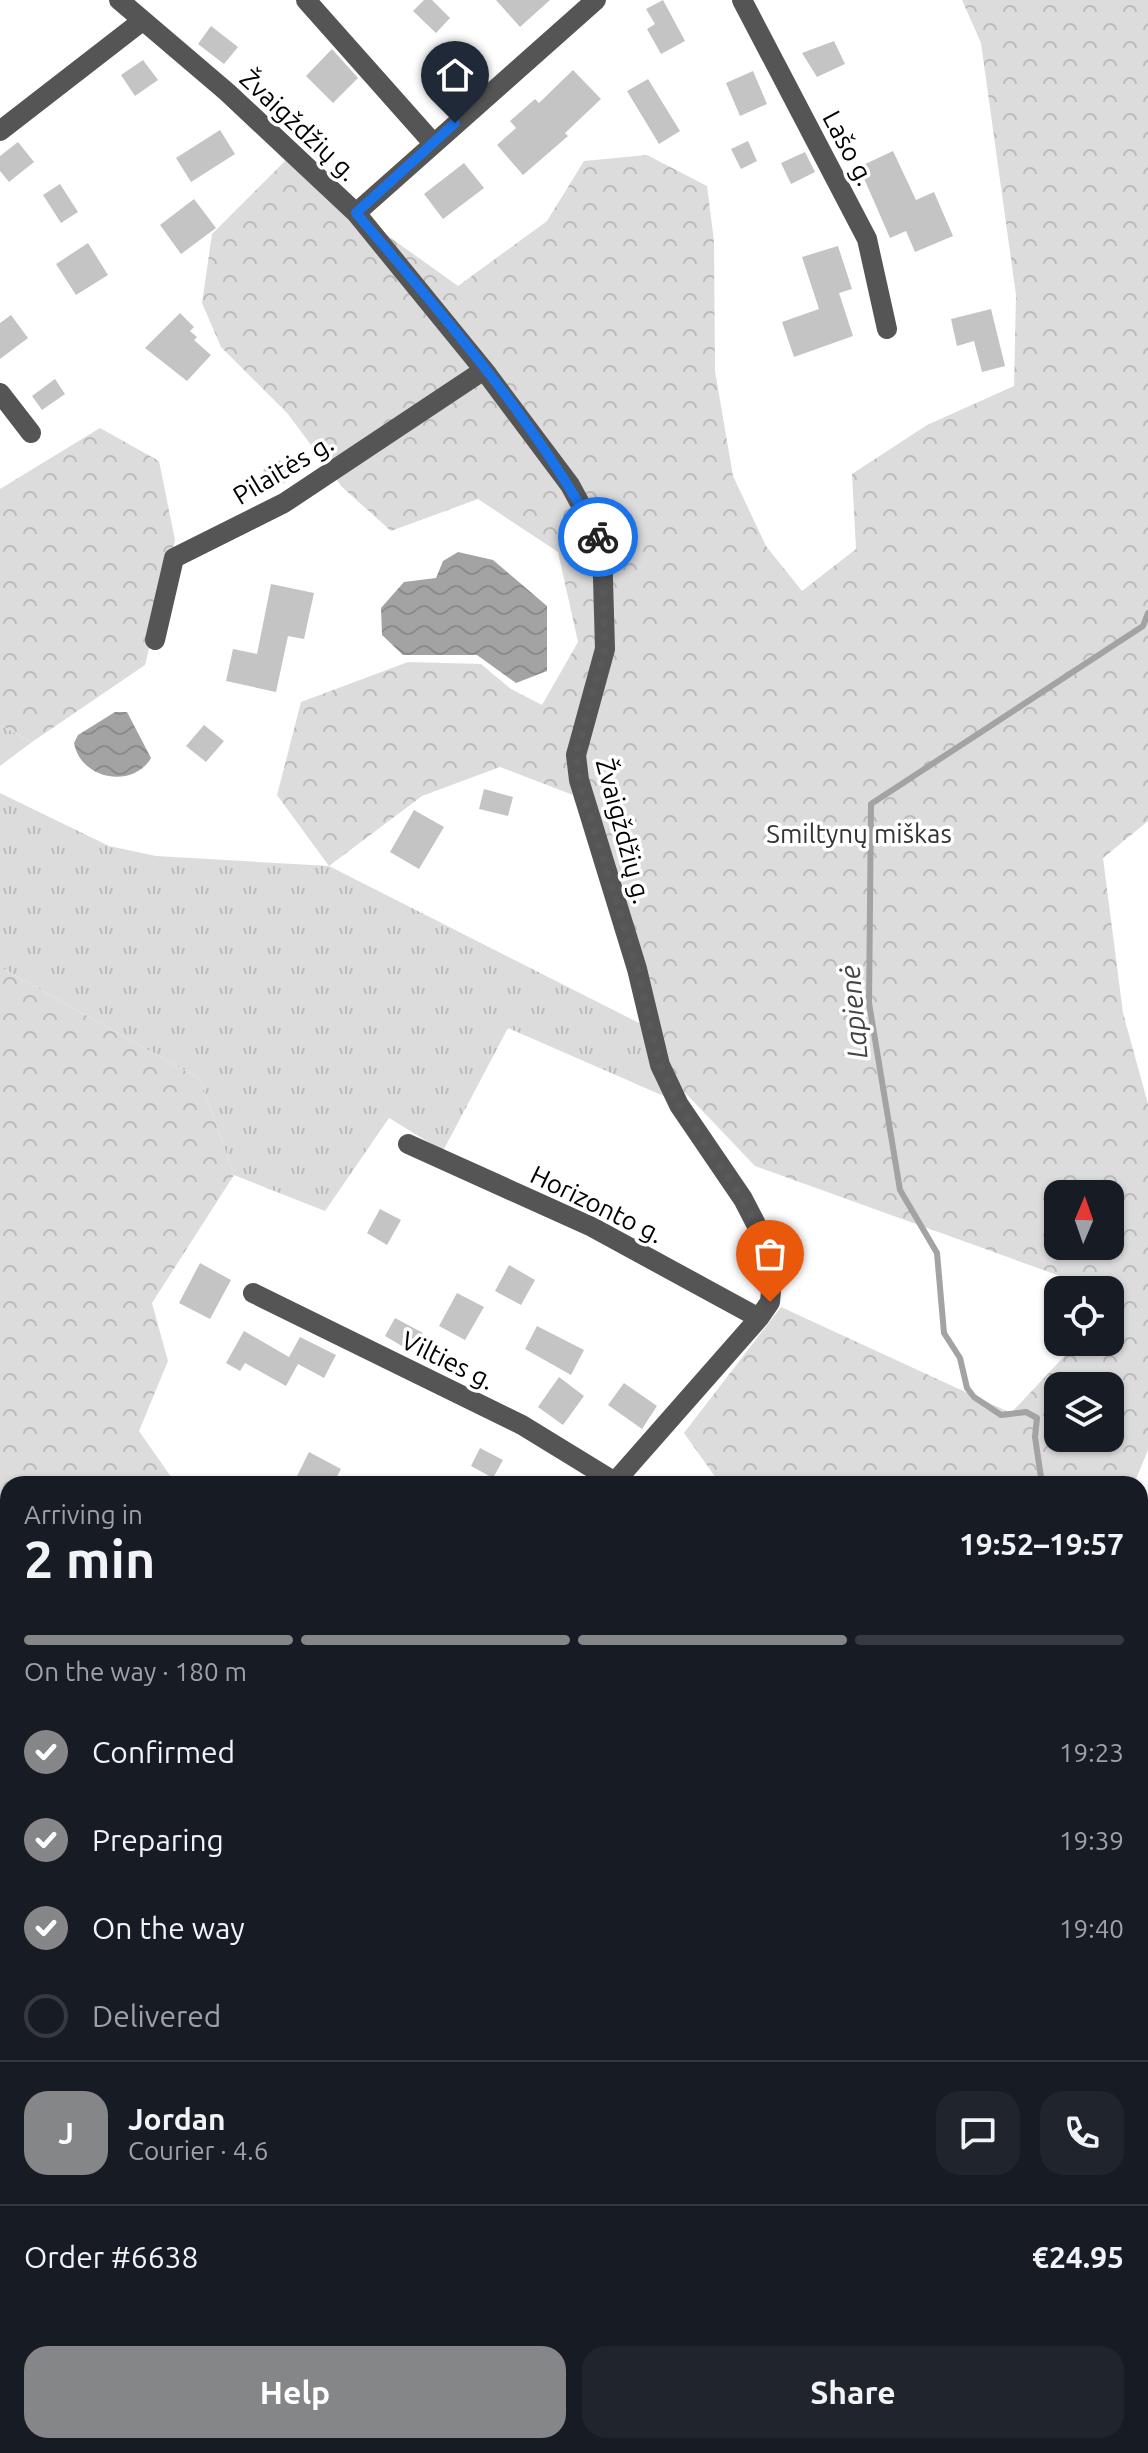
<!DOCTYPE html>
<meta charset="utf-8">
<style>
body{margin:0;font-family:Ubuntu,sans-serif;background:#20242c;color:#f1f3f6;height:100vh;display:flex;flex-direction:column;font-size:30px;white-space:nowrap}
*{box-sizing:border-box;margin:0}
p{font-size:26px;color:#9ea1a6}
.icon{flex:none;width:44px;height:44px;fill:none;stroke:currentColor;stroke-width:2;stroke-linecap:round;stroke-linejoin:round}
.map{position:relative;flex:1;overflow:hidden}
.panel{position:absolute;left:0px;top:1476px;width:1148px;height:978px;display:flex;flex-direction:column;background:#171b24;border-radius:24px 24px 0 0;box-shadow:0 2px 6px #0004}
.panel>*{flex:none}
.needle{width:52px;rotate:2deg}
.tools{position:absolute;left:1044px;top:1180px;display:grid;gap:16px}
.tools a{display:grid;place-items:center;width:80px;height:80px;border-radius:16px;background:#171b24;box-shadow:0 2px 6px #0004;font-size:40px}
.pin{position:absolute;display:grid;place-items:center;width:68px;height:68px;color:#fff;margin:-82px -34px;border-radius:50% 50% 50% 0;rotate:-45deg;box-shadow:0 0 8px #0007}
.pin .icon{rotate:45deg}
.courier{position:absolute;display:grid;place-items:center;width:80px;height:80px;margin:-40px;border:6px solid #1a73e8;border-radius:50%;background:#fff;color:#222;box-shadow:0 2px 10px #0007}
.head em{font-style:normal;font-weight:600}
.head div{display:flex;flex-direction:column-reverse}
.head{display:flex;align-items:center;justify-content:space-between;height:136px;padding:0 24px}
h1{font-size:52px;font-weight:600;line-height:60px}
.bar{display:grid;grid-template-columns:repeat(4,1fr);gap:12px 8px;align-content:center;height:96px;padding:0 24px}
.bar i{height:10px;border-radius:6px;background:#363941}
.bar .selected{background:#858687}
.bar p{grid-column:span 4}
.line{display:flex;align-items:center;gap:20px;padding:0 24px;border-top:2px solid #363941}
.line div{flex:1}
.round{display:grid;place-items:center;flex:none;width:84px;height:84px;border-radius:24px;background:#20242c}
ol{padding:0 24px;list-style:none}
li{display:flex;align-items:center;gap:24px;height:88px}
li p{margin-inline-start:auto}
li .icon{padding:8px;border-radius:50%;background:#858687;color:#fff;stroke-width:4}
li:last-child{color:#9ea1a6}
li i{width:44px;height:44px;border:4px solid #363941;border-radius:50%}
.button{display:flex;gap:16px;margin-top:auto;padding:16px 24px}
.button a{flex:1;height:92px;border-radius:24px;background:#858687;color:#fff;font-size:32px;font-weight:600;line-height:92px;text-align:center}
.button a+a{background:#20242c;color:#f1f3f6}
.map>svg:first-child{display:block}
.grass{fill:url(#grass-tufts)}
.forest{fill:url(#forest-crowns);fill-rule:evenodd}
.wetland{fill:url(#wetland-marsh)}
.water{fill:url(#water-waves)}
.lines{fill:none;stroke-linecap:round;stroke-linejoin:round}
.stream{stroke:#a3a3a3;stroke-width:6}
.building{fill:#c4c4c4}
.major-casing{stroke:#dbdbdb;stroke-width:24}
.minor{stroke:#555;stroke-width:20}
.major{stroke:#000;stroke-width:20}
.done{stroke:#595959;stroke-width:8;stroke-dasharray:0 14.4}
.route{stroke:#1a73e8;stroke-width:10}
.labels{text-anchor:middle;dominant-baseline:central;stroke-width:7;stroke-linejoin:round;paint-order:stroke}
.street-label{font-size:26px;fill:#000;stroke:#fff}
.park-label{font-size:26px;fill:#333;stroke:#fff}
.water-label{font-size:28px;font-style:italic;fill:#444;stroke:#fff}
</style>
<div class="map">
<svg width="1148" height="2453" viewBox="0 0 1148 2453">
<defs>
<pattern id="grass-tufts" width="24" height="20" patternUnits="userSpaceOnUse" patternTransform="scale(2)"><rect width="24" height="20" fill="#dcdcdc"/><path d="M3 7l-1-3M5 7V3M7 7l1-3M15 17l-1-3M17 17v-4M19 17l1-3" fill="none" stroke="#bbb"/></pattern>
<pattern id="forest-crowns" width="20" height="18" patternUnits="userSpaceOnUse" patternTransform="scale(2)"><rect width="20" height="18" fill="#dcdcdc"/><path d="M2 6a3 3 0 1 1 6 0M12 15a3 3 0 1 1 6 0" fill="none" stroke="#bbb"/></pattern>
<pattern id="wetland-marsh" width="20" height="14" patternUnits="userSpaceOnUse" patternTransform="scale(2)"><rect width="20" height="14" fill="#dcdcdc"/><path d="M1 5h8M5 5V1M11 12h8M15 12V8" fill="none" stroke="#bbb"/></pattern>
<pattern id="water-waves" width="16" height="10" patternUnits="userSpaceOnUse" patternTransform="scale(2)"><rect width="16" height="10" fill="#a3a3a3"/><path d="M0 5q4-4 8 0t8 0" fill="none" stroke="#8b8b8b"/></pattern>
</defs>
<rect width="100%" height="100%" fill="#fff"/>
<path class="grass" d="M 0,725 L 32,742 L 0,766 Z
M 0,793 L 109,846 L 156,856 L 329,866 L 643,1025 L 666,1097 L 508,1028 L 443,1151 L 389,1118 L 325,1211 L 234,1175 L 200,1079 L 0,967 Z"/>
<path class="forest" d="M 962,0 L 1148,0 L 1148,821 L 1103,858 L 1123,1013 L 1148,1104 L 1148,1450 L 1134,1484 L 713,1484 L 716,1478 L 684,1433 L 781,1307 L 1011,1413 L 1073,1347 L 1072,1342 L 1110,1342 L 1110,1290 L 1063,1290 L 1060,1276 L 755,1166 L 672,1079 L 573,795 L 500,767 L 422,796 L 329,866 L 277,795 L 301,702 L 408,662 L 481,664 L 511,689 L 542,705 L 578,642 L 558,552 L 478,499 L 391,531 L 342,487 L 288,414 L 221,347 L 202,303 L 212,234 L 292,154 L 356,213 L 458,286 L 547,221 L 584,161 L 647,155 L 707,186 L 714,241 L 715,371 L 733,476 L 766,546 L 802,591 L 856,549 L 852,474 L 927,425 L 1014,386 L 1016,295 L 981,43 ZM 1058,1194 L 1110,1194 L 1110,1246 L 1058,1246 ZM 1058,1386 L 1110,1386 L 1110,1438 L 1058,1438 Z
M 100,428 L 159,461 L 175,540 L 145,665 L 32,742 L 0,725 L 0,489 Z
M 0,967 L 200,1079 L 234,1175 L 152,1303 L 168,1361 L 139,1431 L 176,1484 L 8,1484 L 8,2006 L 0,2006 Z
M 1140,1629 L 1148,1633 L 1148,1899 L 1140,1900 Z
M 1148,1951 L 1148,2144 L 1140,2142 L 1140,1952 Z
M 0,2049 L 8,2049 L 8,2446 L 1140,2446 L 1140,2270 L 1148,2276 L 1148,2453 L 0,2453 Z"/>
<path class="wetland" d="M 1140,2142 L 1148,2144 L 1148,2276 L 1140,2270 Z"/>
<path class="water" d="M 458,552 L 493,560 L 547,606 L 547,671 L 516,683 L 477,655 L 403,655 L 382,635 L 381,608 L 404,582 L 436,578 L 443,561 Z
M 115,712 L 127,712 L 151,758 C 133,789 81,780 74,743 L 78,735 Z"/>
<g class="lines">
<path class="stream" d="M 1042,1484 L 1035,1437 L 1037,1418 L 1026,1412 L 1001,1415 L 974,1397 L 967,1388 L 960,1358 L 944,1333 L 937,1253 L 900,1190 L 869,1003 L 871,804 L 1143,626 L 1148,613
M 1140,2197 L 1148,2201"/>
</g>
<path class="building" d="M 424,0 L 432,0 L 450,18 L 436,33 L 413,11 Z
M 496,0 L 550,0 L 520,27 Z
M 663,0 L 685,41 L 661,54 L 647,29 L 655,24 L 646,9 Z
M 211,26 L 238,47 L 224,64 L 198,44 Z
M 834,41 L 845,64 L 817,77 L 802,53 Z
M 332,49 L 358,78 L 333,103 L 306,76 Z
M 143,60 L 158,80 L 135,96 L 121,75 Z
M 573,70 L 601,99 L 565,133 L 568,136 L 523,175 L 497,145 L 516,128 L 510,121 L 535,99 L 539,103 Z
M 753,71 L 767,104 L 740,116 L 726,83 Z
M 648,79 L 680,131 L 659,144 L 627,91 Z
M 220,130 L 235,154 L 191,182 L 176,158 Z
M 748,141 L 757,161 L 741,169 L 731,149 Z
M 18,142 L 34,162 L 9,182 L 0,171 L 0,156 Z
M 893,151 L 916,200 L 934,192 L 953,236 L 915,252 L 906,231 L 890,238 L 859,167 Z
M 805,152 L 815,172 L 791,184 L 781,163 Z
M 464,163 L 484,188 L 443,219 L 424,194 Z
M 60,184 L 78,212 L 61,223 L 43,195 Z
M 194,199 L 216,228 L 181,254 L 160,225 Z
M 88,243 L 108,275 L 76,295 L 56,264 Z
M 838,246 L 852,289 L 839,293 L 853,336 L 794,357 L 782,322 L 819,309 L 802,257 Z
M 991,309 L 1005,366 L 982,372 L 974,341 L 957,346 L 951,319 Z
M 180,313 L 194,327 L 190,331 L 197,337 L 194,340 L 211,355 L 187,381 L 145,348 Z
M 11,315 L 28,338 L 0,359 L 0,323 Z
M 55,379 L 65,394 L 42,410 L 32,396 Z
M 280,460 L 291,479 L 274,489 L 263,470 Z
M 271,584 L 314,593 L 304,639 L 288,636 L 276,692 L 226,681 L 233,649 L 257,654 Z
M 204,725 L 224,741 L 206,762 L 186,746 Z
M 484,789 L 513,797 L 508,816 L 479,809 Z
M 414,810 L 444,827 L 419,869 L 390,852 Z
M 380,1209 L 401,1220 L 387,1245 L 367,1233 Z
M 200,1263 L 231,1280 L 210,1319 L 179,1303 Z
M 509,1265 L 535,1280 L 521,1305 L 495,1291 Z
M 457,1293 L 484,1307 L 465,1340 L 439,1326 Z
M 395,1318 L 423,1333 L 412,1352 L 385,1336 Z
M 537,1326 L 584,1350 L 571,1375 L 525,1349 Z
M 244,1331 L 289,1357 L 300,1337 L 336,1355 L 324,1378 L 298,1364 L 286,1386 L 245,1363 L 240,1371 L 226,1363 Z
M 559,1377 L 584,1396 L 563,1425 L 538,1407 Z
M 624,1383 L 657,1406 L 642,1429 L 608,1405 Z
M 480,1448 L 503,1460 L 493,1478 L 471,1466 Z
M 309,1452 L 341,1469 L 333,1484 L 293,1484 Z"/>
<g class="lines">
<defs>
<path id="major" d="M 1140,1939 L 1148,1938
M 0,2037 L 8,2036"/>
</defs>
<use href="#major" class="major-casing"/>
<path class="minor" d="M 119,0 L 227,92 L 356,213 L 484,370 L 570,485 L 602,544 L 605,649 L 576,755 L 579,780 L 637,969 L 660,1065 L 679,1105 L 743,1199 L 774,1259 L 770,1302 L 759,1318 L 613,1484
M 306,0 L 433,143
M 742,0 L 867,239 L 887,329
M 0,131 L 142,21
M 356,213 L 596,0
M 0,393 L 31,433
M 155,640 L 174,558 L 284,503 L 484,370
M 408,1144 L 592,1227 L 759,1318
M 253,1293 L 522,1425 L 615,1482"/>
<use href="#major" class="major"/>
</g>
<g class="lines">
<path class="done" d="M 598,537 L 602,544 L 605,649 L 576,755 L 579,780 L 637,969 L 660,1065 L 679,1105 L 743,1199 L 774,1259 L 770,1302"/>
<path class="route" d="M 455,123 L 356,213 C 443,315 534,419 598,537"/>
</g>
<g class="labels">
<g class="street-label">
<text transform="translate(299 125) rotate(43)">Žvaigždžių g.</text>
<text transform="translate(849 148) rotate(62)">Lašo g.</text>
<text transform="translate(283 469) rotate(-31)">Pilaitės g.</text>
<text transform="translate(624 831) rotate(75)">Žvaigždžių g.</text>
<text transform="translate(597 1204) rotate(26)">Horizonto g.</text>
<text transform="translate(448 1360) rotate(26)">Vilties g.</text>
</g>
<g class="park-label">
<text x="859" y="833">Smiltynų miškas</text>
</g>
<g class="water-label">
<text transform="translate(853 1012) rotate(-95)">Lapienė</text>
</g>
</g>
</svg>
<div class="tools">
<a><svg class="needle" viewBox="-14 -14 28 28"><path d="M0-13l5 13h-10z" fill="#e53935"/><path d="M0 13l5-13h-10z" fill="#9ea1a6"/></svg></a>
<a><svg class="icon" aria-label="locate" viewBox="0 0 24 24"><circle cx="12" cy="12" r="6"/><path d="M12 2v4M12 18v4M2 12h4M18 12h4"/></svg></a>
<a><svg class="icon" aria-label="layers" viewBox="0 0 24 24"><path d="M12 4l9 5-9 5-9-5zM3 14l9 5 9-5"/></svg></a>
</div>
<div class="pin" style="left:770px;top:1302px;background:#ea580c"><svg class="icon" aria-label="bag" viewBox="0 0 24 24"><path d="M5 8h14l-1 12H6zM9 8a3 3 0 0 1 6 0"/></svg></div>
<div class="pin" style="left:455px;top:123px;background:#1f2937"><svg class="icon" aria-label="home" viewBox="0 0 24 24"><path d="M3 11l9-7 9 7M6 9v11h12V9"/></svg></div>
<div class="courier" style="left:598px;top:537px"><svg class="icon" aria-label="bike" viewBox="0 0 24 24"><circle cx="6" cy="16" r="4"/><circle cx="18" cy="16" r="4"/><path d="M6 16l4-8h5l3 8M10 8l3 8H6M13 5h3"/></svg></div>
<section class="panel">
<div class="head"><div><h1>2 min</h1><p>Arriving in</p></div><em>19:52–19:57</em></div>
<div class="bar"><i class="selected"></i><i class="selected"></i><i class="selected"></i><i></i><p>On the way · 180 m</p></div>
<ol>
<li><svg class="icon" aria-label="check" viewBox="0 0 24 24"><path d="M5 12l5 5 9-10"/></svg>Confirmed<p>19:23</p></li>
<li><svg class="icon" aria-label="check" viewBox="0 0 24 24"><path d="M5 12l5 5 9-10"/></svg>Preparing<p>19:39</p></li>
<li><svg class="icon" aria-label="check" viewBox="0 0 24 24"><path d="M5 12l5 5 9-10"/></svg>On the way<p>19:40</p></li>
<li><i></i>Delivered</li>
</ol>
<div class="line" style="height:144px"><b class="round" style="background:#858687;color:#fff">J</b><div><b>Jordan</b><p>Courier · 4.6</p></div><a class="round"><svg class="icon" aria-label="chat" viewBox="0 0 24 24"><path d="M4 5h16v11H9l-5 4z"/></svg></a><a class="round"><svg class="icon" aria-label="phone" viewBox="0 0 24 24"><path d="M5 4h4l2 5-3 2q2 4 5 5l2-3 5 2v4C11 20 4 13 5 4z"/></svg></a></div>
<div class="line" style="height:104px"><div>Order #6638</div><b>€24.95</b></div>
<div class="button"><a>Help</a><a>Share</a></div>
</section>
</div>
